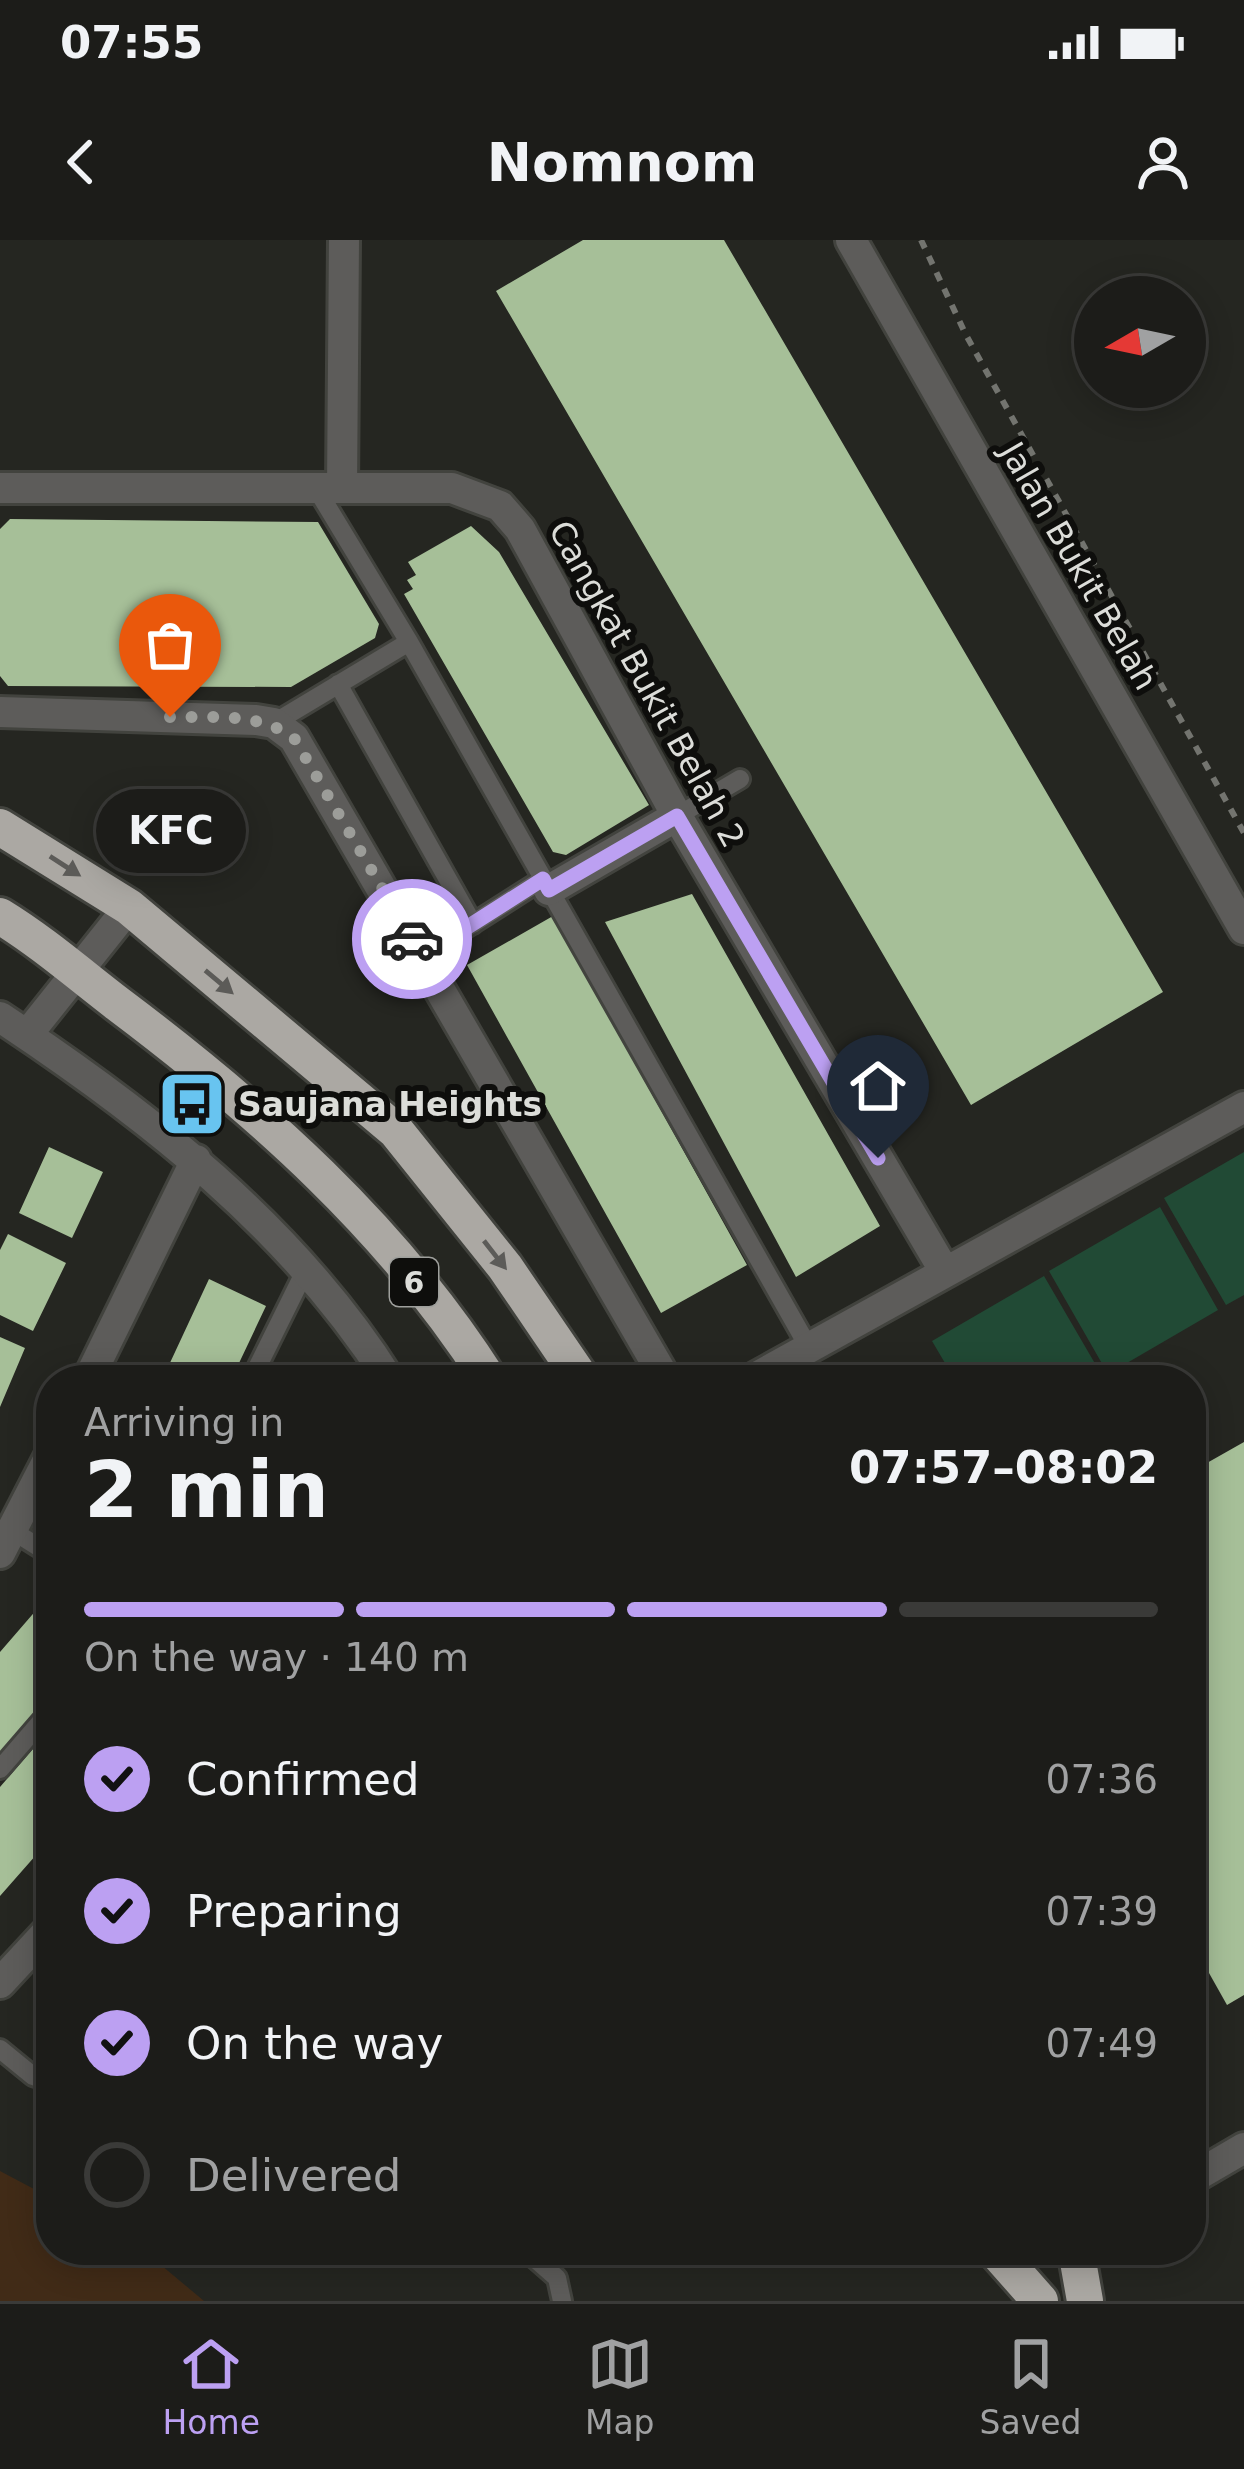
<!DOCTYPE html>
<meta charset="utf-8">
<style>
body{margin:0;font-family:"DejaVu Sans",sans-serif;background:#252522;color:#f1f3f6;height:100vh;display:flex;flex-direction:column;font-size:45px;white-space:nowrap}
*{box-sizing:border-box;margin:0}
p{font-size:39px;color:#a0a1a2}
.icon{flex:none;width:66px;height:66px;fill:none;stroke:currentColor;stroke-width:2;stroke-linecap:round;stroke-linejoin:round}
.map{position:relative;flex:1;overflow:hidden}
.panel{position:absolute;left:36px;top:1125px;width:1170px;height:900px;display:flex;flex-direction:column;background:#1c1c19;border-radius:48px;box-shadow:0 6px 30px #0003,0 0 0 3px #3a3a38}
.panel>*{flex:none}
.needle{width:78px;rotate:261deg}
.buttons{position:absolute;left:1074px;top:36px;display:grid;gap:24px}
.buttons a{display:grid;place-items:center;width:132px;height:132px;border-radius:50%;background:#1c1c19;box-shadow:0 6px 30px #0003,0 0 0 3px #3a3a38;font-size:60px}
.pin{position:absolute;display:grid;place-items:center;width:102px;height:102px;color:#fff;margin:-123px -51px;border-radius:50% 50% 50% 0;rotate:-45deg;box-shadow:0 0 12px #0007}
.pin .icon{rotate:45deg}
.courier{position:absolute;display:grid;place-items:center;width:120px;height:120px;margin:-60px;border:9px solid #bca0f2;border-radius:50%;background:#fff;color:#222;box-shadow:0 3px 15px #0007}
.bubble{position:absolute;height:84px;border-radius:42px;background:#1c1c19;box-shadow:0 6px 30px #0003,0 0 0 3px #3a3a38;font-size:39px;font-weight:800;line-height:84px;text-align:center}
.summary em{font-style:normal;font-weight:800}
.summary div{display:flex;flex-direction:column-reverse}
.summary{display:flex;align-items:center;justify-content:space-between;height:204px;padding:0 48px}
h1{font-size:78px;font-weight:800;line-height:90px}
.bar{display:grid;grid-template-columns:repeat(4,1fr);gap:18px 12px;align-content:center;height:144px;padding:0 48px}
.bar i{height:15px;border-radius:9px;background:#3a3a38}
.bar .current{background:#bca0f2}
.bar p{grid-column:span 4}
ol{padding:0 48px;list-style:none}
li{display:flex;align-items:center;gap:36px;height:132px}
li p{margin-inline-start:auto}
li .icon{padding:12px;border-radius:50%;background:#bca0f2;color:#111;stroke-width:4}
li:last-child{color:#a0a1a2}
li i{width:66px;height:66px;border:6px solid #3a3a38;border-radius:50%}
.status{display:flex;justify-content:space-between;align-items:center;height:84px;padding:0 60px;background:#1c1c19;direction:ltr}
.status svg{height:33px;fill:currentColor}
header{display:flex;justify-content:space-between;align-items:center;height:156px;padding:0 48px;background:#1c1c19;font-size:54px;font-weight:800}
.dock{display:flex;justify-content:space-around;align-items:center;height:168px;border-top:3px solid #3a3a38;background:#1c1c19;font-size:33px;color:#a0a1a2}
.dock a{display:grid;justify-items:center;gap:6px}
.dock .current{color:#bca0f2}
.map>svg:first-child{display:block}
.green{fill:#412b17}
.water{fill:#214a35}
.building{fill:#a6bf98}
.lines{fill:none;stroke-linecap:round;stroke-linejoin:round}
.lane-casing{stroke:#42433e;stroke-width:24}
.street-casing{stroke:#42433e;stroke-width:36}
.highway-casing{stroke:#42433e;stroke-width:42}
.path{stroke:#73746f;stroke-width:6;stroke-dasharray:9 9;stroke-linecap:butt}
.lane{stroke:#5d5c5a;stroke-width:18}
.street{stroke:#5d5c5a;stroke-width:30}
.highway{stroke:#aba8a3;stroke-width:36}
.oneway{fill:#5c5b58}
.done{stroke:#9c9d99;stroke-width:12;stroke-dasharray:0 21.6}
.route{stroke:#bca0f2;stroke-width:15}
.labels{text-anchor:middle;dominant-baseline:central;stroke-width:12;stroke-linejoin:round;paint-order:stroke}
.shield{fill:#0e0e0c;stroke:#9e9f9c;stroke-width:3}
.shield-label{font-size:30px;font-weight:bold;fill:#dcddd9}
.street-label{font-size:33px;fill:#dcddd9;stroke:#0e0e0c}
.poi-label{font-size:33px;font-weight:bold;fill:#dcddd9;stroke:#0e0e0c;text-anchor:start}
</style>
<div class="status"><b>07:55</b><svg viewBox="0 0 49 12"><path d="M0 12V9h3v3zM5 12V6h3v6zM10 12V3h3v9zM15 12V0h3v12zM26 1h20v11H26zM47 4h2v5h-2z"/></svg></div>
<header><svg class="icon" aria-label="back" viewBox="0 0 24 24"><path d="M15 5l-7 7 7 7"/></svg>Nomnom<svg class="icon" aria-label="person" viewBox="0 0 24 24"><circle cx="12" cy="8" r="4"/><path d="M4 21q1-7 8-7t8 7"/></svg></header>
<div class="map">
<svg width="1244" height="2061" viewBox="0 0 1244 2061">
<rect width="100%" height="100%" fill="#252621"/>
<path class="green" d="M 0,1931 L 51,1958 L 51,2010 L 143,2010 L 204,2061 L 0,2061 Z"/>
<path class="water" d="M 1244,912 L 1244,1055 L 1226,1065 L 1164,958 Z
M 1160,967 L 1218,1070 L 1108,1134 L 1049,1031 Z
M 1044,1036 L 1104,1139 L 955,1140 L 932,1101 Z"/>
<path class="building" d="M 583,0 L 724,0 L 1163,752 L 971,865 L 496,51 Z
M 10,279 L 318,282 L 379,384 L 375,398 L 291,447 L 8,446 L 0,436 L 0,289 Z
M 471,286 L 499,312 L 649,565 L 566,615 L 553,612 L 404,354 L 413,349 L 407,340 L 416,335 L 408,322 Z
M 692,654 L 880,986 L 796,1037 L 605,682 Z
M 553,676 L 747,1025 L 661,1073 L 467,725 Z
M 49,907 L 103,932 L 72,998 L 19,973 Z
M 8,994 L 66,1023 L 33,1091 L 0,1075 L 0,1010 Z
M 209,1039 L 266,1066 L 231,1140 L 162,1140 Z
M 0,1097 L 25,1108 L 0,1167 Z
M 269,1120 L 310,1140 L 259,1140 Z
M 1244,1202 L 1244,1755 L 1227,1765 L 1191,1701 L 1191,1232 Z
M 51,1353 L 51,1455 L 0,1514 L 0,1412 Z
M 51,1488 L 51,1598 L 0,1656 L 0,1547 Z"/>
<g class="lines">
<defs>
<path id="lane" d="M 316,248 L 409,402 L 809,1108
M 338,444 L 473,684
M 274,483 L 409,402
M 677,576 L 740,539
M 422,716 L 543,639
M 251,1140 L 305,1031
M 13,1291 L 51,1315
M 0,1529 L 51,1470
M 0,1809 L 33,1836 L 51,1842
M 525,2010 L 557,2038 L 562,2061"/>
<path id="street" d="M 851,0 L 1244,689
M 0,248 L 452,248 L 500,266 L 520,289 L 677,576 L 945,1032
M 342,248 L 344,0
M 0,472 L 256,480 L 274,483 L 294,498 L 666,1140
M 549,650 L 677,576
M 0,777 C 148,875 293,988 389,1140
M 27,795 L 129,667
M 88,1140 L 196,920
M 751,1140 L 1244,867
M 0,1313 L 51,1214
M 0,1743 L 51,1688
M 1191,1939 L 1244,1908"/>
<path id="highway" d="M 0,587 L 129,667 L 396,891 L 505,1027 L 582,1140
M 0,676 C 41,701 79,734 118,764 C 259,870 393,989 489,1140
M 995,2010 L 1040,2061
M 1076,2010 L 1085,2061"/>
</defs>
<use href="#lane" class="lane-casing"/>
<use href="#street" class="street-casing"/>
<use href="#highway" class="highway-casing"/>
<path class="path" d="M 921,0 L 966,95 L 1244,593"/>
<use href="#lane" class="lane"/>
<use href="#street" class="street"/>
<use href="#highway" class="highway"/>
</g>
<defs><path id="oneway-solid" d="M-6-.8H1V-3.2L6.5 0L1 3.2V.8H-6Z" transform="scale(3)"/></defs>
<g class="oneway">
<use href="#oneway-solid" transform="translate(65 626) rotate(33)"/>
<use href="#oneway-solid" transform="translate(219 742) rotate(40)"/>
<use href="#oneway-solid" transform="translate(495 1015) rotate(52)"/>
</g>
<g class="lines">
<path class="done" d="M 170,477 C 213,478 259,472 294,498 L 412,699"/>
<path class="route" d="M 412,699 L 422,716 L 543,639 L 549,650 L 677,576 L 878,918"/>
</g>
<defs>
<symbol id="bus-square" viewBox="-11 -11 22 22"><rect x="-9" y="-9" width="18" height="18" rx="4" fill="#68c4f0" stroke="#0e0e0c"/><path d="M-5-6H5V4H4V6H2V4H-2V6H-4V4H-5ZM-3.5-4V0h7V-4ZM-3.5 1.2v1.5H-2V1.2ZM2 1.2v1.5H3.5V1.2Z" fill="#111"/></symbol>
</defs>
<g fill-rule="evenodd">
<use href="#bus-square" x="154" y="826" width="76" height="76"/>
</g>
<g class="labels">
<rect class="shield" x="390" y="1018" width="48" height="48" rx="9"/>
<g class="shield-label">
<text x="414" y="1042">6</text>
</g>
<g class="street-label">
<text transform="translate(1079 326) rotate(60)">Jalan Bukit Belah</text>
<text transform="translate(647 444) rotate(61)">Cangkat Bukit Belah 2</text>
</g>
<g class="poi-label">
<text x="238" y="864">Saujana Heights</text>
</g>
</g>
</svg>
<div class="buttons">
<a><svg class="needle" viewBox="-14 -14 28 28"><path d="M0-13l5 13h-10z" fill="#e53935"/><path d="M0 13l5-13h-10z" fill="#a0a1a2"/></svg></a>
</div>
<div class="pin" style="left:170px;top:477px;background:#ea580c"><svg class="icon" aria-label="bag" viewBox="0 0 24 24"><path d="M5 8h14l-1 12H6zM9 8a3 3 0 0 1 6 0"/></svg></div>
<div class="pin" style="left:878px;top:918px;background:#1f2937"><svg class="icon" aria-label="home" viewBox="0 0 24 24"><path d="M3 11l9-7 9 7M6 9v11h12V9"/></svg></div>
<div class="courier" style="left:412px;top:699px"><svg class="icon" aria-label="car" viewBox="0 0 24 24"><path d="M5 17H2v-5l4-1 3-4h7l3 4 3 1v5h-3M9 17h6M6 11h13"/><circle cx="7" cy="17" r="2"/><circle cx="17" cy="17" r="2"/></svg></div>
<div class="bubble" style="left:96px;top:549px;width:150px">KFC</div>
<section class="panel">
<div class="summary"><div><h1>2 min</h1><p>Arriving in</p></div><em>07:57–08:02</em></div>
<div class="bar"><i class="current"></i><i class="current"></i><i class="current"></i><i></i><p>On the way · 140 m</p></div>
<ol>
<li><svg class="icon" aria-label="check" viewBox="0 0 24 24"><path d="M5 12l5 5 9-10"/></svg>Confirmed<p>07:36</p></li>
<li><svg class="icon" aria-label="check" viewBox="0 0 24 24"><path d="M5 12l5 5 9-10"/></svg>Preparing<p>07:39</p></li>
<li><svg class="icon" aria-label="check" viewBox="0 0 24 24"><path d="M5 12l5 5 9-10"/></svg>On the way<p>07:49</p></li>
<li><i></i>Delivered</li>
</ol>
</section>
</div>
<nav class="dock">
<a class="current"><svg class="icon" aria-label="home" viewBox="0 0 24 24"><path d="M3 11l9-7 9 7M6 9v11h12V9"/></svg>Home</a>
<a><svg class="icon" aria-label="map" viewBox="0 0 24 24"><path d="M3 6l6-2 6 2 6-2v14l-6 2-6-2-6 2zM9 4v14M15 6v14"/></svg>Map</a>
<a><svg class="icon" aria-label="saved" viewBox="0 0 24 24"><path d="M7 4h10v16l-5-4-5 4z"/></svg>Saved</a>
</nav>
